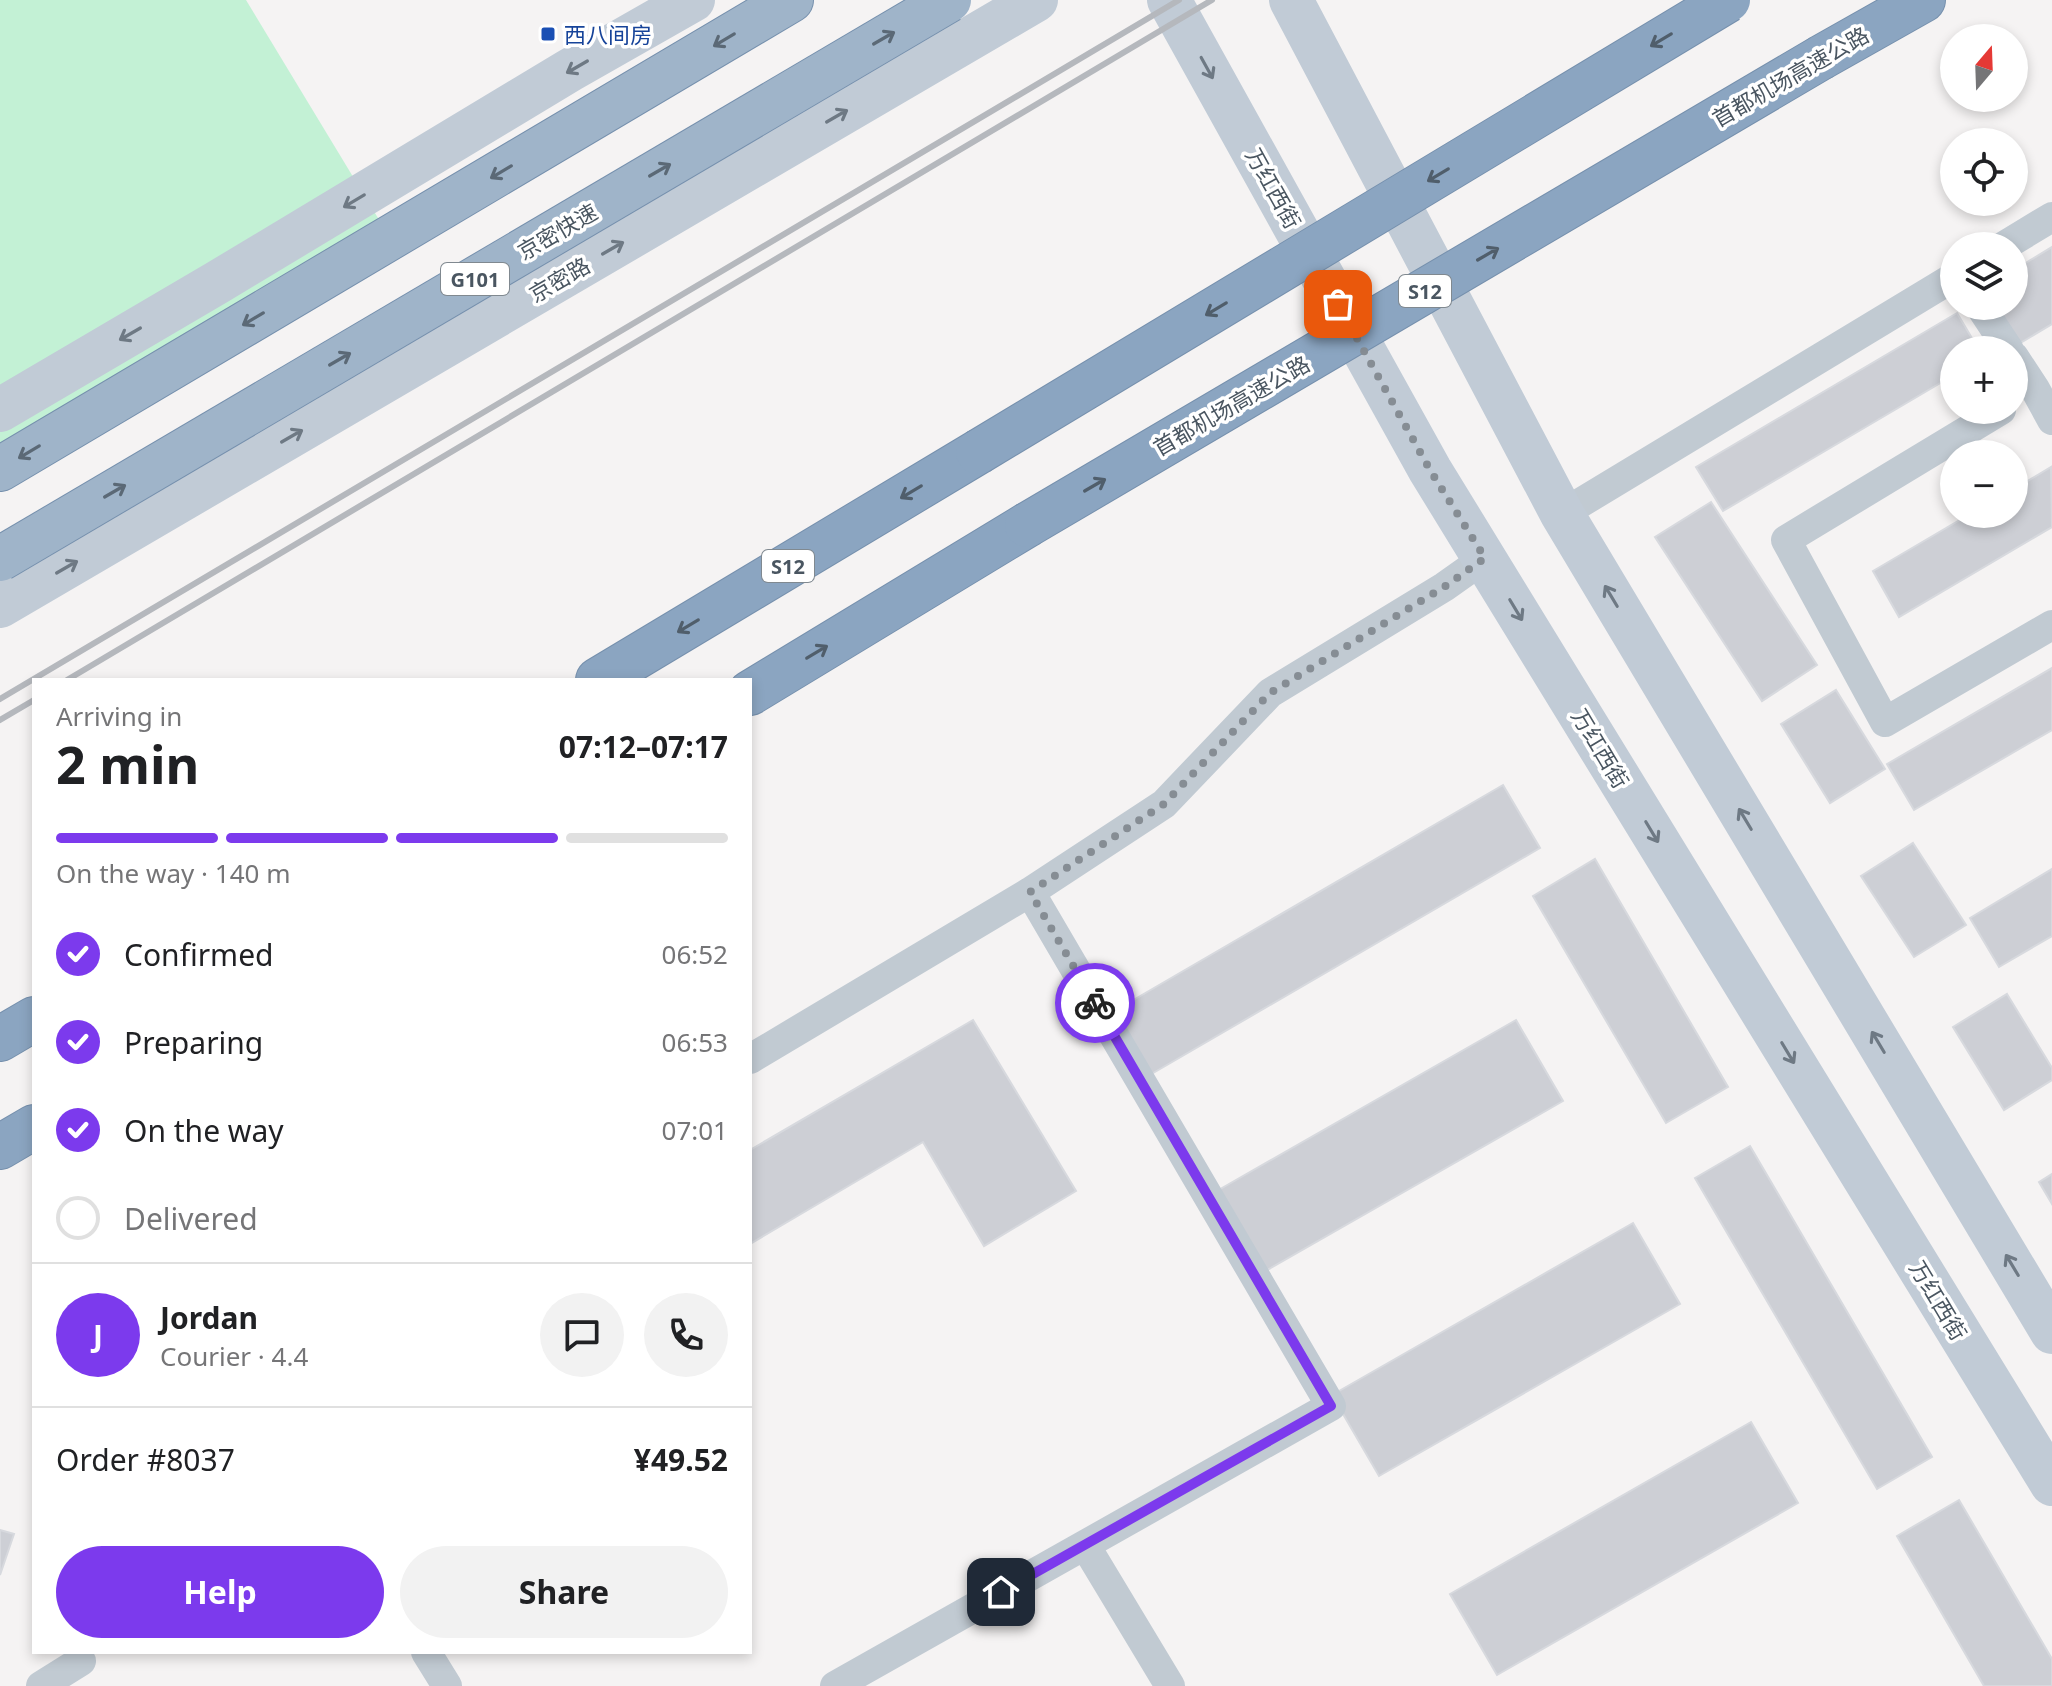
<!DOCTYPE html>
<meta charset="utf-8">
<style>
body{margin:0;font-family:"Noto Sans","Noto Sans SC",sans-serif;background:#f2f2f2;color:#202124;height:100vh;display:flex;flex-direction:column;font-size:30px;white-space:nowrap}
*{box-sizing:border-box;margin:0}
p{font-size:26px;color:#757577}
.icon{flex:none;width:44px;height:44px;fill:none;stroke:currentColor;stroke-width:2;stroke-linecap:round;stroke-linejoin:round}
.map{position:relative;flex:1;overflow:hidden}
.side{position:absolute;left:32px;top:678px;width:720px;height:976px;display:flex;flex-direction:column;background:#fff;border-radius:0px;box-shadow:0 4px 12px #0003}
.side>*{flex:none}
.needle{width:52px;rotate:19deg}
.fabs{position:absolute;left:1940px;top:24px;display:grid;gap:16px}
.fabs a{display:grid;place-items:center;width:88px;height:88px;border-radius:50%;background:#fff;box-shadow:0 4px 12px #0003;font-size:40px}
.pin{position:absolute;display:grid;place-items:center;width:68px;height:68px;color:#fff;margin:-34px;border-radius:16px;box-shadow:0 4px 12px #0006}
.courier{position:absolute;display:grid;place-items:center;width:80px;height:80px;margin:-40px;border:6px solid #7c3aed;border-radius:50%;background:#fff;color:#222;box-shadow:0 2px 10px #0007}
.headline em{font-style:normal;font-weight:700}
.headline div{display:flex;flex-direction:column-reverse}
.headline{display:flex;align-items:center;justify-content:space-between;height:136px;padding:0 24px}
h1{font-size:52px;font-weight:700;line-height:60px}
.bar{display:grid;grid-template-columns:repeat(4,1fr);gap:12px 8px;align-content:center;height:96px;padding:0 24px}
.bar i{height:10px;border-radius:6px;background:#e0e0e0}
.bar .on{background:#7c3aed}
.bar p{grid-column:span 4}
.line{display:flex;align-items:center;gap:20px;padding:0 24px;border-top:2px solid #e0e0e0}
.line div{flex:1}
.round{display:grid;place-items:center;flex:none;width:84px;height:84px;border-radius:42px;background:#f2f2f2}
ol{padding:0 24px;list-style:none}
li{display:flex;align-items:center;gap:24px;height:88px}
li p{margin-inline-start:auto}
li .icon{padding:8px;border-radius:50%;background:#7c3aed;color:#fff;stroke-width:4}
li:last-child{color:#757577}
li i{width:44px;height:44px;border:4px solid #e0e0e0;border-radius:50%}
.primary-button{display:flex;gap:16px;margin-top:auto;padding:16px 24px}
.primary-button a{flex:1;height:92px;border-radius:48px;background:#7c3aed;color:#fff;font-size:32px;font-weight:700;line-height:92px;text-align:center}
.primary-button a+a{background:#f2f2f2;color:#202124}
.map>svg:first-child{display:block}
.green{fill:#c3f1d5}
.building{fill:#cdcfd5;stroke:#d7d9de;stroke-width:2}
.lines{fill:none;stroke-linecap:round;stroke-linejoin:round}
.trunk-casing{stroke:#7690ad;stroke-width:46}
.motorway-casing{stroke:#7690ad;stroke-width:46}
.minor{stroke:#c1cad2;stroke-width:30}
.secondary{stroke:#c1cbd6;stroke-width:44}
.trunk{stroke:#9fb4c9;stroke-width:44}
.motorway{stroke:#8ba5c1;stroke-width:44}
.rail{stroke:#b5b8bd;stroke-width:6}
.trunk-bridge-casing{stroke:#7690ad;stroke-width:46;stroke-linecap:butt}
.motorway-bridge-casing{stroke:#7690ad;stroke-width:46;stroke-linecap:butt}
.trunk-bridge{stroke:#9fb4c9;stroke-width:44}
.motorway-bridge{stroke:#8ba5c1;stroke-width:44}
.oneway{stroke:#5b6976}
.oneway2{stroke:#505e6b}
.oneway3{stroke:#6e7984}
.done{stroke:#868d94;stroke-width:8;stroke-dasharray:0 14.4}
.route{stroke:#7c3aed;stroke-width:10}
.transit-dot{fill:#1a4fb4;stroke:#fff;stroke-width:3}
.labels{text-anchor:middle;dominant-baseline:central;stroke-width:7;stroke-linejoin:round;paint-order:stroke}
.shield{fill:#fff;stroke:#808990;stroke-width:2}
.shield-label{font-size:20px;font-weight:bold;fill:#4a5661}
.transit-label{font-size:22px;fill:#164399;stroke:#fff;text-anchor:start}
.street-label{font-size:22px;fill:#4a5661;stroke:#fff}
</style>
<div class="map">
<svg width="2052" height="1686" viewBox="0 0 2052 1686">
<rect width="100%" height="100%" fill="#f5f3f3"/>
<path class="green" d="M 0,0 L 246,0 L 381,223 L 0,443 Z"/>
<path class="building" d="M 2052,247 L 2052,324 L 2012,348 L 1986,306 L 2014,306 L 2014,270 Z
M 1957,313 L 1979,350 L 1954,350 L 1954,375 L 1723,511 L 1696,467 Z
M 2051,467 L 2052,527 L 1899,617 L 1873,571 L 1970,514 L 2014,514 L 2014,489 Z
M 1711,502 L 1817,665 L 1762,701 L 1655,537 Z
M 2052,668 L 2052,730 L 1914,810 L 1887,764 Z
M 1836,690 L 1885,769 L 1830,803 L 1781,724 Z
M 1503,785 L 1540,848 L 1148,1076 L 1111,1013 Z
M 1913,843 L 1966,925 L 1914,957 L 1861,876 Z
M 1595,859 L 1728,1087 L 1666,1123 L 1533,896 Z
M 2052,869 L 2052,936 L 1999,967 L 1970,918 Z
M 2007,994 L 2052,1068 L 2052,1080 L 2004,1110 L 1953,1027 Z
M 973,1020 L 1076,1191 L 984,1246 L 923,1142 L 750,1244 L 750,1150 Z
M 1516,1020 L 1563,1101 L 1262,1273 L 1215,1192 Z
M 1750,1146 L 1932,1457 L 1877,1489 L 1695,1178 Z
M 2052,1174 L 2052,1204 L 2039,1182 Z
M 1633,1223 L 1680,1304 L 1379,1476 L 1332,1395 Z
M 1751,1422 L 1798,1503 L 1497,1675 L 1450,1594 Z
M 1959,1500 L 2052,1659 L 2052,1686 L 1984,1686 L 1897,1536 Z
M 0,1530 L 14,1534 L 0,1575 Z"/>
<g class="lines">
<defs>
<path id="trunk" d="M 0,469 L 791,0"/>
<path id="motorway" d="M 1822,57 L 1923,0
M 598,680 L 978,452
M 750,693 L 1027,525
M 0,1039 L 34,1019
M 0,1147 L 34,1127"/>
</defs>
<use href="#trunk" class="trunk-casing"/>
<use href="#motorway" class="motorway-casing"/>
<path class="minor" d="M 2004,246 L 2052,217
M 1980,306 L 2009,350
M 2014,357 L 2035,389 L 2052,420
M 2001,410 L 1786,540 L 1885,722 L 2052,625
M 1562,514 L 1954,277
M 750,1059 L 1030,892 L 1164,804 L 1270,693 L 1444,587 L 1485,558
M 1085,1545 L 1170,1686
M 426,1652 L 447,1686
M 41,1686 L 81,1661
M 835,1686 L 1331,1406 L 1030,892"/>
<path class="secondary" d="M 1169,0 L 1430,470 L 2052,1484
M 1291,0 L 1562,514 L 2052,1332
M 0,410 L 218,282 L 570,70 L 693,0
M 0,606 L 1036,0"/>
<use href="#trunk" class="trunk"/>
<use href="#motorway" class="motorway"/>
<path class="rail" d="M 67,680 L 1212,0
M 0,699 L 1179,0
M 0,720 L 34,700"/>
<defs>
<path id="trunk-bridge" d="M 0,559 L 949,0"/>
<path id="motorway-bridge" d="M 978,452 L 1728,0
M 1027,525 L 1822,57"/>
</defs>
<use href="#trunk-bridge" class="trunk-bridge-casing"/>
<use href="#motorway-bridge" class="motorway-bridge-casing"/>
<use href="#trunk-bridge" class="trunk-bridge"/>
<use href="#motorway-bridge" class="motorway-bridge"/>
</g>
<defs><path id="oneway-shaft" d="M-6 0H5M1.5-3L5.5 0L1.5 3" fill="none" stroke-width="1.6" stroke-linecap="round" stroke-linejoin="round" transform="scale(2)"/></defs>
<g class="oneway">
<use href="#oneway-shaft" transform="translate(884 38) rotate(-30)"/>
<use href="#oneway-shaft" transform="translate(724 40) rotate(149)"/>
<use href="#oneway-shaft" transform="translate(660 170) rotate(-30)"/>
<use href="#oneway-shaft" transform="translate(501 172) rotate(149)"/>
<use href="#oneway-shaft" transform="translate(253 319) rotate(149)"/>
<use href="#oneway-shaft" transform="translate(340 359) rotate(-30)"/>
<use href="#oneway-shaft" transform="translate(29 452) rotate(149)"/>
<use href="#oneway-shaft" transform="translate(115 491) rotate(-30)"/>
</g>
<g class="oneway2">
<use href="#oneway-shaft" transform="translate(1661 40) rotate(149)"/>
<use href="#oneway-shaft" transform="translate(1438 175) rotate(149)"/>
<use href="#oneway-shaft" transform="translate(1488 254) rotate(-30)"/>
<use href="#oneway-shaft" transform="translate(1216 309) rotate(149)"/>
<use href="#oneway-shaft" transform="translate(1095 485) rotate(-30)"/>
<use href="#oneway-shaft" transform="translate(911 492) rotate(149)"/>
<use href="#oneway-shaft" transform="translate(688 626) rotate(149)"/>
<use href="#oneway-shaft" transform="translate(817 652) rotate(-31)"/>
</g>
<g class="oneway3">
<use href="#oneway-shaft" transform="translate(577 67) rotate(150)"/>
<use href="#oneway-shaft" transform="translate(1207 68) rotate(61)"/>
<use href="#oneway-shaft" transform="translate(837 116) rotate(-30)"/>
<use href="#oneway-shaft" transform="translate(354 201) rotate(149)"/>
<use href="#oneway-shaft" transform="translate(613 248) rotate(-30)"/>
<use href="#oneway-shaft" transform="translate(130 334) rotate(150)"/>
<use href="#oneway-shaft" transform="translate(292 436) rotate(-30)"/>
<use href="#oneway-shaft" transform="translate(67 567) rotate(-30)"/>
<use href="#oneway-shaft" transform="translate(1611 596) rotate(-121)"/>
<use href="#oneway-shaft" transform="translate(1516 610) rotate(59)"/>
<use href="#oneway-shaft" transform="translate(1745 819) rotate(-121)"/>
<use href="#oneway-shaft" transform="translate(1652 832) rotate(59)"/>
<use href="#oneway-shaft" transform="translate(1878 1042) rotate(-121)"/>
<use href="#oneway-shaft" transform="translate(1788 1053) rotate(59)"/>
<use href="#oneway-shaft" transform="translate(2012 1265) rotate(-121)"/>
</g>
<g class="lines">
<path class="done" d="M 1095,1003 L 1030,892 L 1164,804 L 1270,693 L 1444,587 L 1485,558 L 1430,470 L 1338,304"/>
<path class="route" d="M 1001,1592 L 1331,1406 L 1095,1003"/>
</g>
<rect class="transit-dot" x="540" y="26" width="16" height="16" rx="4"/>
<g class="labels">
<g class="shield">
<rect x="441" y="263" width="68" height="32" rx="6"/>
<rect x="1399" y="275" width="52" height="32" rx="6"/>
<rect x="762" y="550" width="52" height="32" rx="6"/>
</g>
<g class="shield-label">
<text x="475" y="279">G101</text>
<text x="1425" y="291">S12</text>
<text x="788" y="566">S12</text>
</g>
<g class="transit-label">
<text x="564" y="34">西八间房</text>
</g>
<g class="street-label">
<text transform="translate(1790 76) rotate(-30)">首都机场高速公路</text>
<text transform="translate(1274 188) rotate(61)">万红西街</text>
<text transform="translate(557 231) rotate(-30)">京密快速</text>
<text transform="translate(559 279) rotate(-30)">京密路</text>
<text transform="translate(1231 405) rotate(-30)">首都机场高速公路</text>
<text transform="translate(1601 748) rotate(59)">万红西街</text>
<text transform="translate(1939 1300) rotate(59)">万红西街</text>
</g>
</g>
</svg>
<div class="fabs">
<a><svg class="needle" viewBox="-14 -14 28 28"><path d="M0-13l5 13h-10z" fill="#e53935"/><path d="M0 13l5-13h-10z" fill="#757577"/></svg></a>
<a><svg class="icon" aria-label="locate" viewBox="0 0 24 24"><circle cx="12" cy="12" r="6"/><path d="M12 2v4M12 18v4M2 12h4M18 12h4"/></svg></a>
<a><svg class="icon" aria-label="layers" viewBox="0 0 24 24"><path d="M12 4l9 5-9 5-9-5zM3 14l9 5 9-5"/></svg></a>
<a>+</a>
<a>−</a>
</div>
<div class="pin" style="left:1338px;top:304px;background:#ea580c"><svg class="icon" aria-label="bag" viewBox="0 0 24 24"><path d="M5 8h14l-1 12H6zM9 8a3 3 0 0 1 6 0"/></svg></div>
<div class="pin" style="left:1001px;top:1592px;background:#1f2937"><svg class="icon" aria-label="home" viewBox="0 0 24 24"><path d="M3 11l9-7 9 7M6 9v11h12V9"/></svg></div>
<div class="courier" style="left:1095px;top:1003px"><svg class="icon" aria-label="bike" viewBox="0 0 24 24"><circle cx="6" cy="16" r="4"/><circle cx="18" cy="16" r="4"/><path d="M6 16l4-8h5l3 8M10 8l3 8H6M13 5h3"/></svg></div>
<section class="side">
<div class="headline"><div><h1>2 min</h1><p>Arriving in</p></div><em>07:12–07:17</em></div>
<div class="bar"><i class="on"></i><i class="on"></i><i class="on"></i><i></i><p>On the way · 140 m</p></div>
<ol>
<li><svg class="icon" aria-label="check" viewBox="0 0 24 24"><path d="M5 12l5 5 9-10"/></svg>Confirmed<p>06:52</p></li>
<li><svg class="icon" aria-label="check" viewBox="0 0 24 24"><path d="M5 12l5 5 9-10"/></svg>Preparing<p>06:53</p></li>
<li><svg class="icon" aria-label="check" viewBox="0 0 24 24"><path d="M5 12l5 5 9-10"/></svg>On the way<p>07:01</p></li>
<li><i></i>Delivered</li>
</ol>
<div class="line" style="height:144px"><b class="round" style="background:#7c3aed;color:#fff">J</b><div><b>Jordan</b><p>Courier · 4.4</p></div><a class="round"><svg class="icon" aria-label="chat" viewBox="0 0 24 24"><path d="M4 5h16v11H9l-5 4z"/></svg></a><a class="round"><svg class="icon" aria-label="phone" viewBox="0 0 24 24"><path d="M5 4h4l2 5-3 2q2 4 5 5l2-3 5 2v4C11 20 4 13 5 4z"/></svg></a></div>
<div class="line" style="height:104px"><div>Order #8037</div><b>¥49.52</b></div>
<div class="primary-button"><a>Help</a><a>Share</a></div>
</section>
</div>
